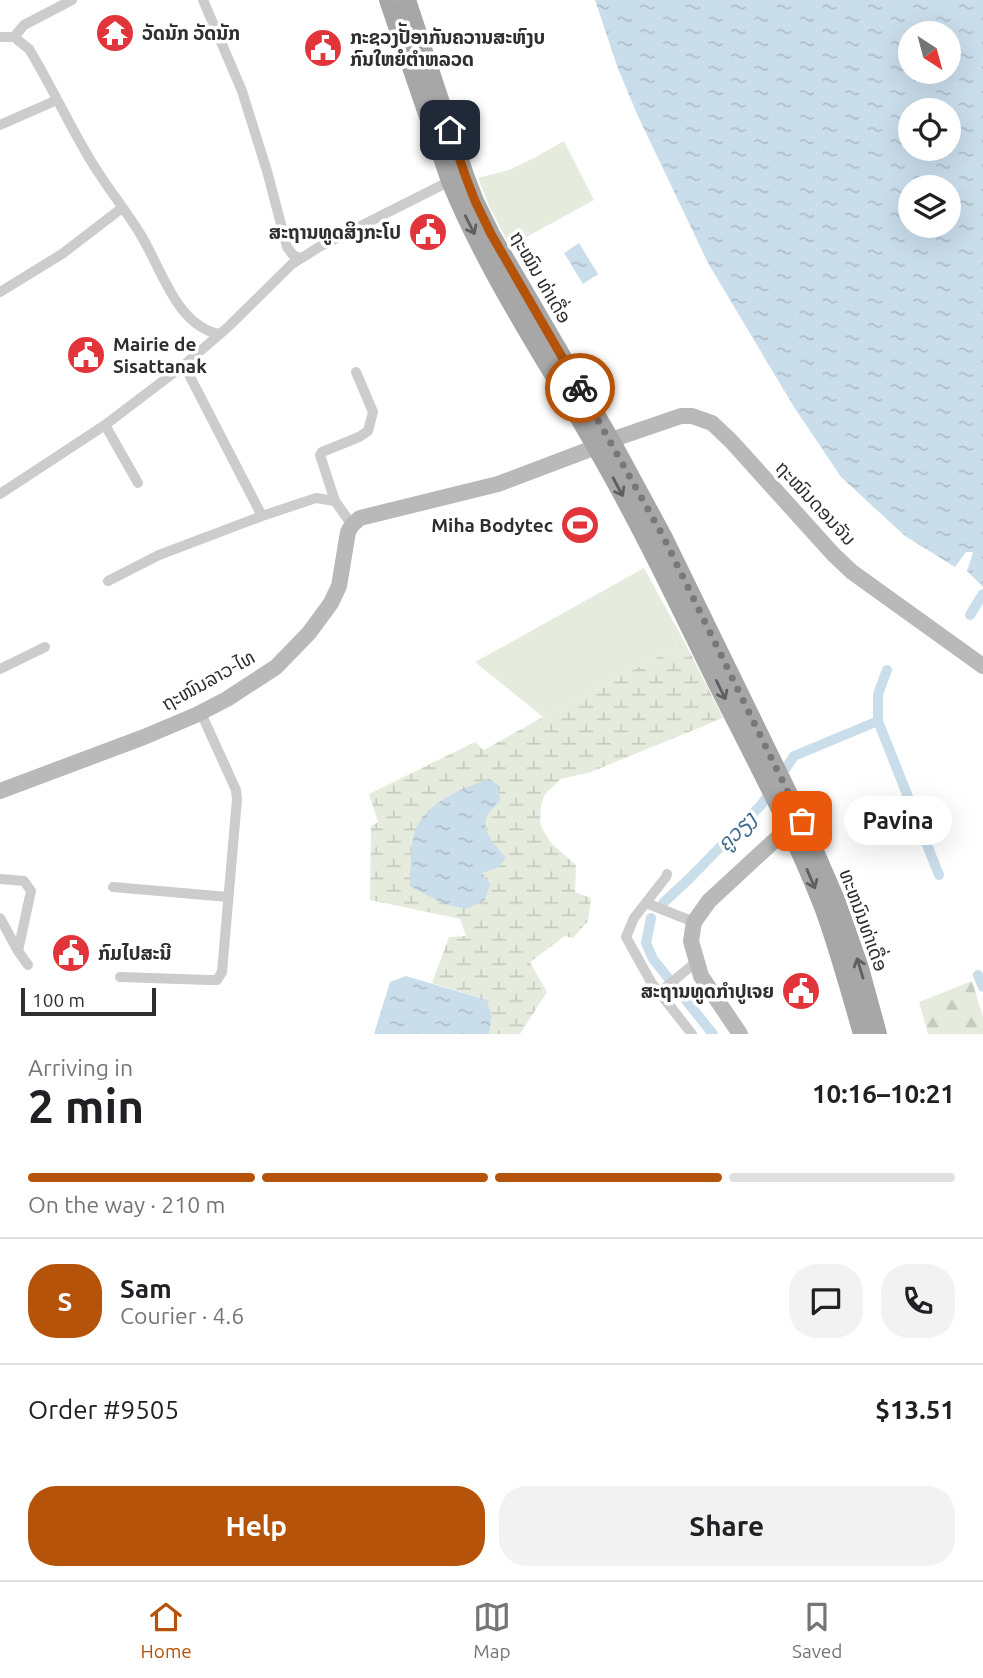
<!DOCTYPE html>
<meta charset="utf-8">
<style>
body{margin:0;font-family:Ubuntu,"Noto Sans Lao",sans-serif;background:#f2f2f2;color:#202124;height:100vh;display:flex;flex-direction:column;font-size:26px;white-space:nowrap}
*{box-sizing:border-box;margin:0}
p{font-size:23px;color:#757577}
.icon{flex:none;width:38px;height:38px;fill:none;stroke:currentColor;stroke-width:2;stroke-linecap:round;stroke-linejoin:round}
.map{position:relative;height:1034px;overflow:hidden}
.sheet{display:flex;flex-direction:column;background:#fff;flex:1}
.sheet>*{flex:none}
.needle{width:46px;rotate:144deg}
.controls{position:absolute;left:898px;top:21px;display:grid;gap:14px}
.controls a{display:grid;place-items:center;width:63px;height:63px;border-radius:50%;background:#fff;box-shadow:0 7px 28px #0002;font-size:35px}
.scale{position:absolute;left:21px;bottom:18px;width:135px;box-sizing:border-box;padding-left:7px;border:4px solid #2f2f2f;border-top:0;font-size:19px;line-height:24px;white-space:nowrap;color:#2f2f2f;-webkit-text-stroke:5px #fff;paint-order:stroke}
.pin{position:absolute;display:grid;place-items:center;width:60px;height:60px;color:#fff;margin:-30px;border-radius:14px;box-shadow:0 4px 10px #0006}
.courier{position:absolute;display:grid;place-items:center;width:70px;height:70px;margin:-35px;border:5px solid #b45309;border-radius:50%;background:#fff;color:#222;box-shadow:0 2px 9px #0007}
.bubble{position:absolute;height:49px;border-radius:24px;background:#fff;box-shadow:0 7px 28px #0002;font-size:23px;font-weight:700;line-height:49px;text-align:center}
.overview em{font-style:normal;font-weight:700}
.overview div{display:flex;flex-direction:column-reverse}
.overview{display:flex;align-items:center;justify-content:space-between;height:119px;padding:0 28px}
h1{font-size:46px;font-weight:700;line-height:52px}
.bar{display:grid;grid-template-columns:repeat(4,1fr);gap:10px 7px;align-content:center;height:84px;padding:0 28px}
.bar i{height:9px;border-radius:5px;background:#e0e0e0}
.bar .current{background:#b45309}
.bar p{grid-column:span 4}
.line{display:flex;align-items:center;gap:18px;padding:0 28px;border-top:2px solid #e0e0e0}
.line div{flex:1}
.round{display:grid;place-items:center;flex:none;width:74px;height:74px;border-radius:28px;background:#f2f2f2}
.action{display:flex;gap:14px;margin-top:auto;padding:14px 28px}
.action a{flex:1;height:80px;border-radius:28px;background:#b45309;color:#fff;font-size:28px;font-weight:700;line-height:80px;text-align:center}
.action a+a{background:#f2f2f2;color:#202124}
.dock{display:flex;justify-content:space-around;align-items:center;height:98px;border-top:2px solid #e0e0e0;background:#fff;font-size:19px;color:#757577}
.dock a{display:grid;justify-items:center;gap:4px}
.dock .current{color:#b45309}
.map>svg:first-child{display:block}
.green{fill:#e5ecdd}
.forest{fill:url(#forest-firs)}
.wetland{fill:url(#wetland-marsh)}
.water{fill:url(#water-ripples);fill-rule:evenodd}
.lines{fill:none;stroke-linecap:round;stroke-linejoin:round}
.canal{stroke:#caddeb;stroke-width:10}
.street{stroke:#ccc;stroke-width:10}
.secondary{stroke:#b9b9b9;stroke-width:16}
.primary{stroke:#a7a7a7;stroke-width:18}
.oneway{stroke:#5f5f5f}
.done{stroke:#787878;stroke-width:7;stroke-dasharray:0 12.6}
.route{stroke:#b45309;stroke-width:9}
.labels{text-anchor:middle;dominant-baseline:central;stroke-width:7;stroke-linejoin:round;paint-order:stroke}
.poi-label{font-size:19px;font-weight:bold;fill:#2f2f2f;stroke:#fff;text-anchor:start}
.street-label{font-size:19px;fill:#2f2f2f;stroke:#fff}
.water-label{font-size:21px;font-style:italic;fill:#3e6d90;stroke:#fff}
</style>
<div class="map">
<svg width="983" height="1034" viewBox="0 0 983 1034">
<defs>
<pattern id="forest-firs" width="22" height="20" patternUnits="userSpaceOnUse" patternTransform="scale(1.75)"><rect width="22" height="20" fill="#e5ecdd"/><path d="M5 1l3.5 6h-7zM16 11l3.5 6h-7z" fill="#c5cbbe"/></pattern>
<pattern id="wetland-marsh" width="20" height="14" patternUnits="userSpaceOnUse" patternTransform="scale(1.75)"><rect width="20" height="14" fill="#e5ecdd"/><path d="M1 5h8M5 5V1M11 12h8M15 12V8" fill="none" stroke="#c5cbbe"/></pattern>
<pattern id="water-ripples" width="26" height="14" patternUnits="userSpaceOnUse" patternTransform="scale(1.75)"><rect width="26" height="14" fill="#caddeb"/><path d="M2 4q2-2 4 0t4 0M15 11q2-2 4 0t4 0" fill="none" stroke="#aebeca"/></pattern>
</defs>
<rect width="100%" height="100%" fill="#fff"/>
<path class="green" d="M 564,141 L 594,200 L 510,246 L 489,206 L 478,178 L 509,170 L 536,157 Z
M 644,568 L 685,643 L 543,717 L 475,662 Z"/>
<path class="forest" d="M 972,981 L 983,1017 L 983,1034 L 928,1034 L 919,1002 Z"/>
<path class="wetland" d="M 685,643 L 723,718 L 591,772 L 561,779 L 545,794 L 541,805 L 540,824 L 550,842 L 576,865 L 575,892 L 591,898 L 588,921 L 573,938 L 565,936 L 530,962 L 547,992 L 520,1034 L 489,1034 L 492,1016 L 487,1000 L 432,983 L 449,937 L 466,936 L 460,919 L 370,900 L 371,826 L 378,822 L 369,794 L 475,742 L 484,750 L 543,717 Z"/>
<path class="water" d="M 595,0 L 983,0 L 983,587 L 967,571 L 973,552 L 966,552 L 955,567 L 905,536 L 841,477 L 794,407 L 708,263 L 637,114 L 617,66 ZM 948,33 L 948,72 L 910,72 L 910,33 ZM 948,110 L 948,149 L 910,149 L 910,110 ZM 948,187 L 948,226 L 910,226 L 910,187 Z
M 579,243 L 598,274 L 583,284 L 564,253 Z
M 489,779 L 498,785 L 500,801 C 495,806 488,812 486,819 C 482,833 498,848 506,858 L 497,868 L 482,873 L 490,884 L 485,900 L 466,909 L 444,904 L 410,886 C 411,871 410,844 415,831 C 426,802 461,789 489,779 Z
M 406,976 L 487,1000 L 492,1016 L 489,1034 L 374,1034 L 390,982 Z"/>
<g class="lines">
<path class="canal" d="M 970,615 L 983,594
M 887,670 L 878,694 L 878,721 L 939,875
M 780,777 L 794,756 L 878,721
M 663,903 L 689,879 L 761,805 L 772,790
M 651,918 L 646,943 L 653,959 L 713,1034
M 978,975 L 983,987"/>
<path class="street" d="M 203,0 L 242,91 L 267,171 L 287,247 L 293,255 L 300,258
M 0,37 L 14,37 L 29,49 C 51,85 69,125 91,161 C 106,186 124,208 139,232 C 161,266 175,325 219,334
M 14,37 L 24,25 L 72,0
M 0,125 L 57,100
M 0,292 L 62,254 L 122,208
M 184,365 L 262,516
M 105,425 L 138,483
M 0,494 L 105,425 L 184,365 L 228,327 L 292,264 L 319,247 L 450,181
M 352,525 L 335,501 L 320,455 L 322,452 L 359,437 L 368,431 L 373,412 L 356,372
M 108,581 L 159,555 L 262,516 L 316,498 L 335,501
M 0,669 L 45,647
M 667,874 L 666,877 L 634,918 L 626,937 L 651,982 L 692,1034
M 0,879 L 24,881 L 31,891 L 18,951
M 113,887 L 228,897
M 646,903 L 694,922
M 0,918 L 18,951 L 28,965
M 120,977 L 209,980 L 217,980 L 222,972 L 237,799 L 236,790 L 201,713
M 660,992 L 696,962"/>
<path class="secondary" d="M 611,440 L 681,416 L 692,416 L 712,423 L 731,441 L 833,554 L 852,572 L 983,666
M 0,791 L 144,737 L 196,715 L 227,699 L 276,667 L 309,633 L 331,603 L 339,586 L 348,532 L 352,525 L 360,518 L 498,484 L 596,447
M 740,1034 L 701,976 L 691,941 L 694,922 L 709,901 L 788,828 L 800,822"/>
<path class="primary" d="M 388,0 L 450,181 C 488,274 545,358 595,446 C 639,522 677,602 716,682 C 753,756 793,830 823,907 C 838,948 850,992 862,1034
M 407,0 L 465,175 L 475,201 L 491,234 L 611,440 L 663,536 L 802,821 L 837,902 L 860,968 L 878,1034"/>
</g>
<defs><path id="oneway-shaft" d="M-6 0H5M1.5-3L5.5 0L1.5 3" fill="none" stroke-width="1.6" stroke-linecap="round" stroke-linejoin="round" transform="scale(1.75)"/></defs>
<g class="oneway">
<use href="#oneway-shaft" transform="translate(470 225) rotate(63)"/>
<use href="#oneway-shaft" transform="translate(618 487) rotate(62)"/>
<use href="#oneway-shaft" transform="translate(721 690) rotate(64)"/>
<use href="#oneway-shaft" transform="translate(811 879) rotate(67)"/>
<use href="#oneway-shaft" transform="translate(860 968) rotate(-107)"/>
</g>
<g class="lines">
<path class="done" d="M 580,388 L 663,536 L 802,821"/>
<path class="route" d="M 450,130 L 465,175 L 475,201 L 491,234 L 580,388"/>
</g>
<defs>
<symbol id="temple-disc" viewBox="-11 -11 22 22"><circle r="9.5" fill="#e2353b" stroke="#fff"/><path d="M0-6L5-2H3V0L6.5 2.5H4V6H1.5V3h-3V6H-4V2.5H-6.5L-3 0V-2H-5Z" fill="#fff"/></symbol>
<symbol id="civic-disc" viewBox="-11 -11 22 22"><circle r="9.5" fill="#e2353b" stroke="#fff"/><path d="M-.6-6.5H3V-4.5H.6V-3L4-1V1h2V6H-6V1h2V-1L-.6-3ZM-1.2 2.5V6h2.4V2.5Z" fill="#fff"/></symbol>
<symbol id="stadium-disc" viewBox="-11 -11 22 22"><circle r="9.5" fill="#e2353b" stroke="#fff"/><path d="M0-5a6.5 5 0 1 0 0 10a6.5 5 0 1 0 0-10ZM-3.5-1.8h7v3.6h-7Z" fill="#fff"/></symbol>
</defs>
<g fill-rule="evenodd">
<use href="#temple-disc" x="93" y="11" width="44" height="44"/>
<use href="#civic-disc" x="301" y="26" width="44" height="44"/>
<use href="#civic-disc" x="406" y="210" width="44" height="44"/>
<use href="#civic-disc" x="64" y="333" width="44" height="44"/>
<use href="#stadium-disc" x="558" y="503" width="44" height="44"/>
<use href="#civic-disc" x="49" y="931" width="44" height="44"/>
<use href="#civic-disc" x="779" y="969" width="44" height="44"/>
</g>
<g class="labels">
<g class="poi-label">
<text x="142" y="33">ວັດນັກ ວັດນັກ</text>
<text x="350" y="37">ກະຊວງປັັອາກັນຄວານສະຫົງບ<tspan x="350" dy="22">ກົນໃຫຍໍຕຳຫລວດ</tspan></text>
<text x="401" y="232" text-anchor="end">ສະຖານທູດສິງກະໂປ</text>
<text x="113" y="344">Mairie de<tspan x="113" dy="22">Sisattanak</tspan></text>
<text x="553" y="525" text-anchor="end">Miha Bodytec</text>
<text x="98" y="953">ກົມໄປສະນີ</text>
<text x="774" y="991" text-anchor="end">ສະຖານທູດກຳປູເຈຍ</text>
</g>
<g class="street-label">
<text transform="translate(541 277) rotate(60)">ຖະໝົນ ທ່າເດື່ອ</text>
<text transform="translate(816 503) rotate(47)">ຖະໝົນດອນຈັນ</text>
<text transform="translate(208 680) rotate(-29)">ຖະໜົນລາວ-ໄທ</text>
<text transform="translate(864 920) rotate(70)">ທະຫນົນທ່າເດື່ອ</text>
</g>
<g class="water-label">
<text transform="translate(736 831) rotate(-45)">ຄູວຽງ</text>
</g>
</g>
</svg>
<div class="controls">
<a><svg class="needle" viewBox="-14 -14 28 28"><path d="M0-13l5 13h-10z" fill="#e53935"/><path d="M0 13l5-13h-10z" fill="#757577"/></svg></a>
<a><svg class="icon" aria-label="locate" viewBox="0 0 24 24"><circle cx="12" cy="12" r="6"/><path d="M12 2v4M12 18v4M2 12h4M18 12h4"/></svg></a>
<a><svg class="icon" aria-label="layers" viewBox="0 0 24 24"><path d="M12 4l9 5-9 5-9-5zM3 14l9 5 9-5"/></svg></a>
</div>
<div class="scale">100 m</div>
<div class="pin" style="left:802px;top:821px;background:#ea580c"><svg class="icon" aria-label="bag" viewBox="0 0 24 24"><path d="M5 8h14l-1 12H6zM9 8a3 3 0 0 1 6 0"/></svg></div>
<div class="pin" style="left:450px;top:130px;background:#1f2937"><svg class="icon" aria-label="home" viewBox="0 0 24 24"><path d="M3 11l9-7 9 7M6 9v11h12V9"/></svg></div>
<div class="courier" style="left:580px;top:388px"><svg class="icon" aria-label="bike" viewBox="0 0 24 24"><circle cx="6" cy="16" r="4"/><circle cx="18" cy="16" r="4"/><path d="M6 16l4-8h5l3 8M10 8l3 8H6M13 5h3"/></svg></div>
<div class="bubble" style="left:844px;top:796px;width:108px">Pavina</div>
</div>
<section class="sheet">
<div class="overview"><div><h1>2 min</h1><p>Arriving in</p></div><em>10:16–10:21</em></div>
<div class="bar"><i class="current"></i><i class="current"></i><i class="current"></i><i></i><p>On the way · 210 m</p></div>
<div class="line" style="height:126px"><b class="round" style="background:#b45309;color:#fff">S</b><div><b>Sam</b><p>Courier · 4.6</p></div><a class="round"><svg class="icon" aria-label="chat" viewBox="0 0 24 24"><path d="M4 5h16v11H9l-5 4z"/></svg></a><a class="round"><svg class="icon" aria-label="phone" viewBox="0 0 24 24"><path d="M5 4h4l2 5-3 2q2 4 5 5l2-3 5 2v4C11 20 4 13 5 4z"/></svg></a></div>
<div class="line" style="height:91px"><div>Order #9505</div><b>$13.51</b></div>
<div class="action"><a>Help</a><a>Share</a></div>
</section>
<nav class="dock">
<a class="current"><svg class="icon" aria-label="home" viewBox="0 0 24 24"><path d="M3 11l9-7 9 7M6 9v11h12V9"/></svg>Home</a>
<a><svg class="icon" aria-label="map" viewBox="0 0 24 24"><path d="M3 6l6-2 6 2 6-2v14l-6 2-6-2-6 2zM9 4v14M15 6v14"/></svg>Map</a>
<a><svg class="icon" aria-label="saved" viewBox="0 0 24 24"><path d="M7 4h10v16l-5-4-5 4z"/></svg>Saved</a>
</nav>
